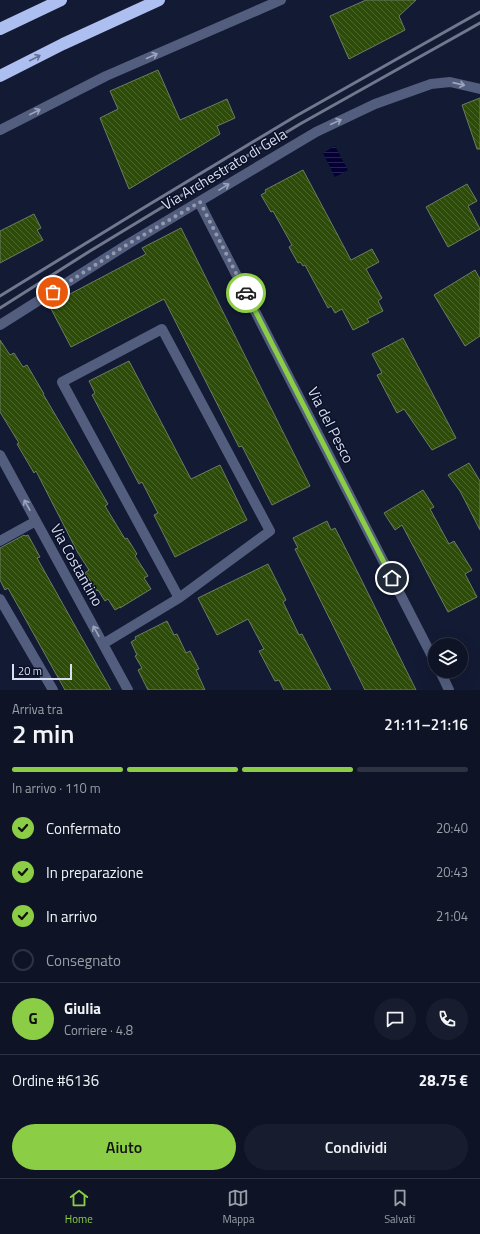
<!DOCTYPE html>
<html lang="it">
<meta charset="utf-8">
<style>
body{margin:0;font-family:"Titillium Web",sans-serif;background:#171d2e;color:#f1f3f6;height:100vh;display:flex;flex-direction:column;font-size:15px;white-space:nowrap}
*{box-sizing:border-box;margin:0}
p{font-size:13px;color:#9b9ea7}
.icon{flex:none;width:22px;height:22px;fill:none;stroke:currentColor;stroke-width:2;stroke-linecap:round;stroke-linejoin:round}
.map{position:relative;height:690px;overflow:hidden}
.drawer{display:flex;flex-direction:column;background:#0e1426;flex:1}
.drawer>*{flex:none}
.controls{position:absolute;left:428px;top:638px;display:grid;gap:8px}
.controls a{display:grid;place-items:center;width:40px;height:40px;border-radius:50%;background:#0e1426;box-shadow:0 4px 16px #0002,0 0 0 1px #2e3343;font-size:20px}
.scale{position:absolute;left:12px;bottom:10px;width:60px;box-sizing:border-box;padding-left:4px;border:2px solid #d9dff0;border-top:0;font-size:11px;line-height:14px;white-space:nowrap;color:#d9dff0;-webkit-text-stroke:3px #0a1028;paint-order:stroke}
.pin{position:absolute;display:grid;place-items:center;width:34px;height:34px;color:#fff;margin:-17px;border:2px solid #fff;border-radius:50%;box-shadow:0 1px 4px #0007}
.courier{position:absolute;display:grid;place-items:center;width:40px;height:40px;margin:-20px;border:3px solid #8bce46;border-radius:50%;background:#fff;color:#222;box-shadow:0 1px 5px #0007}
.headline em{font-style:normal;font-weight:600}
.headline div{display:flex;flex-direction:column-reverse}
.headline{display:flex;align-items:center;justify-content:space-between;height:68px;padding:0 12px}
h1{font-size:26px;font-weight:600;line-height:30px}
.bar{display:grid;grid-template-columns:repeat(4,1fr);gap:6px 4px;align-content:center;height:48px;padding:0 12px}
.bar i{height:5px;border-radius:3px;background:#2e3343}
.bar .on{background:#8bce46}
.bar p{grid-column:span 4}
.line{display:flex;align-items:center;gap:10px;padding:0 12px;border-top:1px solid #2e3343}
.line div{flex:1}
.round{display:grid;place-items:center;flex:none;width:42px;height:42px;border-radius:21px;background:#171d2e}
ol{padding:0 12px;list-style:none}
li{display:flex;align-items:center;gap:12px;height:44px}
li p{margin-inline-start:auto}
li .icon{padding:4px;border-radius:50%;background:#8bce46;color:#111;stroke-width:4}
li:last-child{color:#9b9ea7}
li i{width:22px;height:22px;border:2px solid #2e3343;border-radius:50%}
.primary-button{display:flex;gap:8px;margin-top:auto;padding:8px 12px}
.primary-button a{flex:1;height:46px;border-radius:24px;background:#8bce46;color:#111;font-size:16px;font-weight:600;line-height:46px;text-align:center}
.primary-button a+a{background:#171d2e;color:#f1f3f6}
.dock{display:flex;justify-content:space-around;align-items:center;height:56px;border-top:1px solid #2e3343;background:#0e1426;font-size:11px;color:#9b9ea7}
.dock a{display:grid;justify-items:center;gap:2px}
.dock .on{color:#8bce46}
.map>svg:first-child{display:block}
.water{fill:url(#water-rules)}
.building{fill:url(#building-back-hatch);stroke:#6c7d5f}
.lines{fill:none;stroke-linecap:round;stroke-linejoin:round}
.minor{stroke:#535e7f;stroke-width:10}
.highway{stroke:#adbef0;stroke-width:12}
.rail{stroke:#71778d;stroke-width:3}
.oneway{stroke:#9da5bd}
.oneway2{stroke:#647096}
.done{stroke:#949aae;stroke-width:4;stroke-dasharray:0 7.2}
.route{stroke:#8bce46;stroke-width:5}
.labels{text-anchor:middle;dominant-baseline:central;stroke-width:3;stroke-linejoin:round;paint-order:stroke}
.street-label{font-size:15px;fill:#d9dff0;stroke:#0a1028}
</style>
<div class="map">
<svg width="480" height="690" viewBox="0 0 480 690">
<defs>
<pattern id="water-rules" width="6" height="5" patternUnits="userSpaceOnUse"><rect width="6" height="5" fill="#040034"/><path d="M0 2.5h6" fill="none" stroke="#282552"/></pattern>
<pattern id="building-back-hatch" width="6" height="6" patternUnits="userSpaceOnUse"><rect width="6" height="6" fill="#2d4c08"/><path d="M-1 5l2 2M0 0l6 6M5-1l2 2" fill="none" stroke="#4b652c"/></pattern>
</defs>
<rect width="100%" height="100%" fill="#131a33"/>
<path class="water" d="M 335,146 L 348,170 L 335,177 L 323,153 Z"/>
<path class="building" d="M 366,0 L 416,0 L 399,16 L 405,30 L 349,59 L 330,16 Z
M 158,70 L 180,120 L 227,99 L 235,118 L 217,126 L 220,134 L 129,189 L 100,118 L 118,109 L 110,91 Z
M 480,98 L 480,149 L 477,149 L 462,105 Z
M 303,170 L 351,260 L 372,249 L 379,262 L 366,269 L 382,298 L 378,301 L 383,311 L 367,319 L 369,322 L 353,330 L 342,309 L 335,313 L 331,306 L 328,308 L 305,265 L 303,266 L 300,262 L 298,263 L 289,247 L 292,245 L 273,211 L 271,212 L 261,195 L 266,192 L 265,190 Z
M 467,184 L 477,201 L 468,206 L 480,229 L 448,247 L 426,207 Z
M 34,214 L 41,228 L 37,230 L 43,240 L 0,263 L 0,231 Z
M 181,228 L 310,486 L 272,505 L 242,446 L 239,447 L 164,299 L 71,347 L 49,305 L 146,254 L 142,248 Z
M 475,270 L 480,279 L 480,336 L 465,346 L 434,295 Z
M 403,338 L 456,438 L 432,450 L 404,409 L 397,413 L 377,375 L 382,373 L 372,354 Z
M 0,340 L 10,355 L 14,353 L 23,367 L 27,365 L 44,394 L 43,394 L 108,504 L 105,506 L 125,539 L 127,538 L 137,554 L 135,556 L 148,576 L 144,578 L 151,589 L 120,608 L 120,607 L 115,610 L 108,599 L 105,601 L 98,590 L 97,591 L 85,573 L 89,570 L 78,553 L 36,471 L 34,473 L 17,444 L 19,443 L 0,412 Z
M 129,361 L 191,479 L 220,465 L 247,520 L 175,557 L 154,515 L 158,513 L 142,482 L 139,484 L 92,395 L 95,393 L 89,381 Z
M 469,463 L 480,481 L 480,530 L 460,491 L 448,475 Z
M 423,490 L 434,507 L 430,509 L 449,544 L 454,541 L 472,570 L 465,574 L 477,597 L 448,612 L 402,525 L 395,530 L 384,513 Z
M 327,521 L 331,530 L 335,528 L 359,575 L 416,690 L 365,690 L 295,549 L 298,548 L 293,538 Z
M 24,535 L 25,536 L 28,535 L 40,557 L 37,558 L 111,690 L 65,690 L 8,588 L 5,590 L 0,580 L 0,548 Z
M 268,564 L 286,600 L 283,602 L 299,635 L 302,634 L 331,690 L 284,690 L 279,680 L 275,681 L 259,651 L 264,649 L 248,619 L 217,635 L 198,598 Z
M 167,621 L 174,635 L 177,634 L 186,653 L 190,651 L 199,669 L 196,670 L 205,690 L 148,690 L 138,670 L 142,668 L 135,656 L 137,655 L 131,642 L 136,639 L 135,637 Z"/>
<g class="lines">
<path class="minor" d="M 0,130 L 106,76 L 281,0
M 199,202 L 435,662
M 0,325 L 128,244 L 316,132 L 375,104 L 431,84 L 450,82 L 480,89
M 0,455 L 128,690
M 0,541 L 36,521
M 0,599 L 53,690
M 103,644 L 179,598 L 62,382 L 162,329 L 270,531 L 179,598
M 440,671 L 449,690"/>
<path class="highway" d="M 0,29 L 61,0
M 0,76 L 63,44 L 159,0"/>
<path class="rail" d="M 0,296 L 140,210 L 296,116 L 480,12
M 0,308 L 90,251 L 300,124 L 480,23"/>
</g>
<defs><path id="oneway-shaft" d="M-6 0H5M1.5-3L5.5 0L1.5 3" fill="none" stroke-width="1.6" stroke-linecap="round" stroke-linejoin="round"/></defs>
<g class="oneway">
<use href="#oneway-shaft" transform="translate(152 56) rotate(-24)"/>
<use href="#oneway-shaft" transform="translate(459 84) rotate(13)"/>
<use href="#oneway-shaft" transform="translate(35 112) rotate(-27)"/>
<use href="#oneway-shaft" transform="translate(336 122) rotate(-25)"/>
<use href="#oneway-shaft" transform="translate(224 187) rotate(-31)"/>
<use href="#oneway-shaft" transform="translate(27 505) rotate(-119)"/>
<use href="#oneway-shaft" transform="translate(96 631) rotate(-119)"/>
</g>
<use class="oneway2" href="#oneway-shaft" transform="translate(35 58) rotate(-27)"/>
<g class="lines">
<path class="done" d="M 53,292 L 128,244 L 200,202 L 246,293"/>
<path class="route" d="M 246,293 L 392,578"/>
</g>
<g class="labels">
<g class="street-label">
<text transform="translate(224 169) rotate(-31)">Via Archestrato di Gela</text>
<text transform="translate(331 425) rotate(63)">Via del Pesco</text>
<text transform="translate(77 565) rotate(61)">Via Costantino</text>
</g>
</g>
</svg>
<div class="controls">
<a><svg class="icon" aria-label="layers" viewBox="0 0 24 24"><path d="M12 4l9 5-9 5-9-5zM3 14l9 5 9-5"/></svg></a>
</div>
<div class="scale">20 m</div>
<div class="pin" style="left:53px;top:292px;background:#ea580c"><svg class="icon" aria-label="bag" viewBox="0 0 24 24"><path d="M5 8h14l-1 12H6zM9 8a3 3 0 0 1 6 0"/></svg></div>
<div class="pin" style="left:392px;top:578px;background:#1f2937"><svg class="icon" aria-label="home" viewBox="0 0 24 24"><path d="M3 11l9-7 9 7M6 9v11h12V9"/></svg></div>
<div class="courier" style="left:246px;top:293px"><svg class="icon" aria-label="car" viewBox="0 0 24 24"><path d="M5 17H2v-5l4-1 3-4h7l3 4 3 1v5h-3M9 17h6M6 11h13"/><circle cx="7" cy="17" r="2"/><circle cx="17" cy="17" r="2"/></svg></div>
</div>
<section class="drawer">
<div class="headline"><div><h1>2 min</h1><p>Arriva tra</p></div><em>21:11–21:16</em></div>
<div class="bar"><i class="on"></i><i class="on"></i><i class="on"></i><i></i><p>In arrivo · 110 m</p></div>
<ol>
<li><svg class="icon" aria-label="check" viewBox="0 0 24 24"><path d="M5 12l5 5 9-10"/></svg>Confermato<p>20:40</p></li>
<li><svg class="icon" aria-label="check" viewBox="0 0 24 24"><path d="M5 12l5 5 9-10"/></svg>In preparazione<p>20:43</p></li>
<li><svg class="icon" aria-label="check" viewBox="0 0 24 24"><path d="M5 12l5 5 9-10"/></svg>In arrivo<p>21:04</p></li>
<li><i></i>Consegnato</li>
</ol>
<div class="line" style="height:72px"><b class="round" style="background:#8bce46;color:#111">G</b><div><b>Giulia</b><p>Corriere · 4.8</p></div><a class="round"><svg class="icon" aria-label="chat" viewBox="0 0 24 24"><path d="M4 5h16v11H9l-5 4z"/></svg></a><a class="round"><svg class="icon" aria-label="phone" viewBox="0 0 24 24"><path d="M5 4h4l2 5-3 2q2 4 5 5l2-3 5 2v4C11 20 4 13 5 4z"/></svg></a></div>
<div class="line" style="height:52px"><div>Ordine #6136</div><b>28.75 €</b></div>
<div class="primary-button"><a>Aiuto</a><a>Condividi</a></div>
</section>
<nav class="dock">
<a class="on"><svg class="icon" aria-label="home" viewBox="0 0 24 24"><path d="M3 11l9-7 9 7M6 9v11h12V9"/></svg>Home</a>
<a><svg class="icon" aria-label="map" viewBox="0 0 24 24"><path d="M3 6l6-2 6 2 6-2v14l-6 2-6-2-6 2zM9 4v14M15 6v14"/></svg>Mappa</a>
<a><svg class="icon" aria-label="saved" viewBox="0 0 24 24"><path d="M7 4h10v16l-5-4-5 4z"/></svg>Salvati</a>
</nav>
